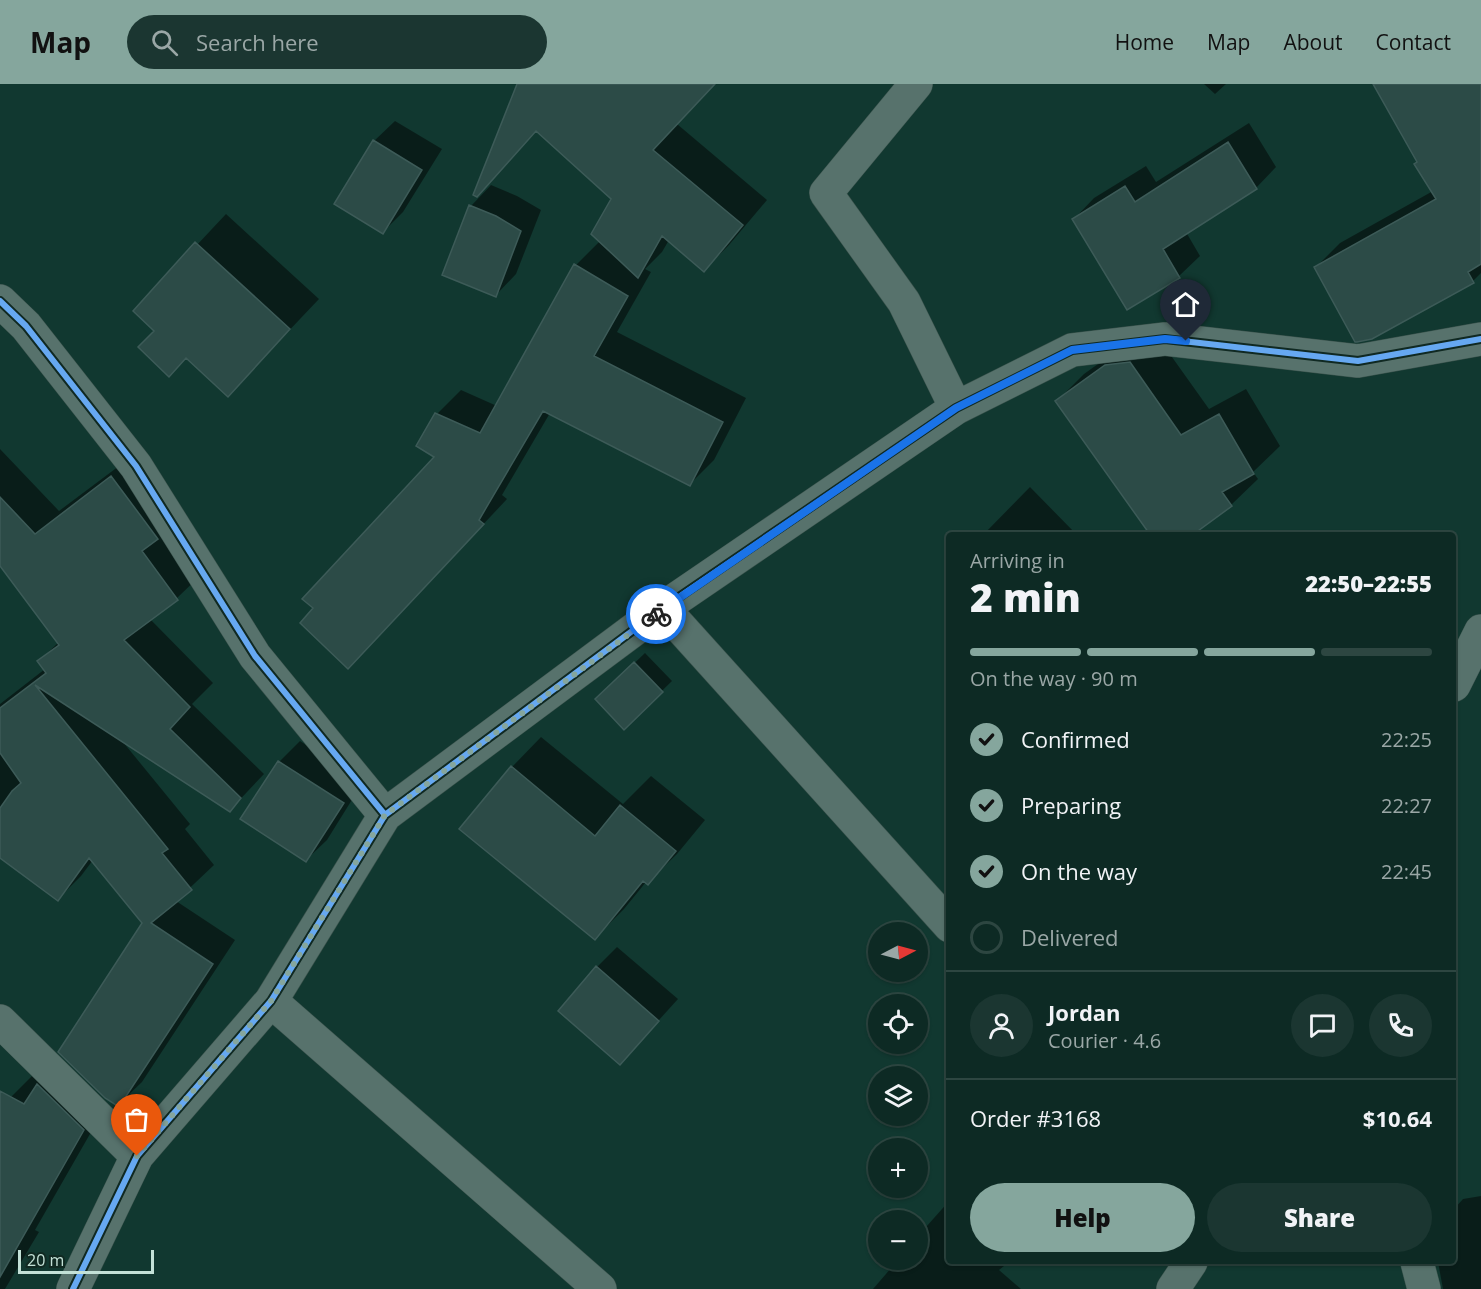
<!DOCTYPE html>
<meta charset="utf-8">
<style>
body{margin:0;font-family:"Open Sans",sans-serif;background:#1b3631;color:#f1f3f6;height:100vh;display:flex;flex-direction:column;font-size:22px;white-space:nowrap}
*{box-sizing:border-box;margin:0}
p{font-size:20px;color:#9aa7a6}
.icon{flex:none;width:33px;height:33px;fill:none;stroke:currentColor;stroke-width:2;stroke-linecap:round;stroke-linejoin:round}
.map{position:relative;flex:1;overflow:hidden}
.panel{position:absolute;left:946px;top:448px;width:510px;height:732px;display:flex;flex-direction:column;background:#0d2a24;border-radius:6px;box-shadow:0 2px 4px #0004,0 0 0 2px #2d4641}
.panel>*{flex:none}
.needle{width:39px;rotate:84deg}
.buttons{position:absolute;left:868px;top:838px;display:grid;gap:12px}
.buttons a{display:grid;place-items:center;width:60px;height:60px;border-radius:50%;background:#0d2a24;box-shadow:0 2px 4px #0004,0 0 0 2px #2d4641;font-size:30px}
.scale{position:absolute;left:18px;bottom:15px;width:136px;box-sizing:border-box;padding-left:6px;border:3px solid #c3e1d7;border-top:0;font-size:16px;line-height:21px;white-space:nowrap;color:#c3e1d7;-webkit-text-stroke:4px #102922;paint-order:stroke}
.pin{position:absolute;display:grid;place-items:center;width:51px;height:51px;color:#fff;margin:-62px -26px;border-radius:50% 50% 50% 0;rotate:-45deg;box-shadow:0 0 6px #0007}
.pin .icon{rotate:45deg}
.courier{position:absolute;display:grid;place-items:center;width:60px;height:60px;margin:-30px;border:4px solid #1a73e8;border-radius:50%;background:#fff;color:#222;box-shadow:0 2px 8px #0007}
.headline em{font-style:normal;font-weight:800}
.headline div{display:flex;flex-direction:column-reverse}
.headline{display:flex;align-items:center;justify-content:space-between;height:102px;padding:0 24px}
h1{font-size:39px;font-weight:800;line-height:45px}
.bar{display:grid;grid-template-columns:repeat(4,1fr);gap:9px 6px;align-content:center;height:72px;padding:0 24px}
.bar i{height:8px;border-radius:4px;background:#2d4641}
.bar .active{background:#85a69d}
.bar p{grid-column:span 4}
.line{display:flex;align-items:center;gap:15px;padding:0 24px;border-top:2px solid #2d4641}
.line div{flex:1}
.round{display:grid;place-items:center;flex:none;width:63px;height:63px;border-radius:32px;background:#1b3631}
ol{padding:0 24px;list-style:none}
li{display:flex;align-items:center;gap:18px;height:66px}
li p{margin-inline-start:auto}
li .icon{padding:6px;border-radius:50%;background:#85a69d;color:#111;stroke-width:4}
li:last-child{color:#9aa7a6}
li i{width:33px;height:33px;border:3px solid #2d4641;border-radius:50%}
.action{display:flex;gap:12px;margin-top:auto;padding:12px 24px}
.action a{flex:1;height:69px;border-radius:36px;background:#85a69d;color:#111;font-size:24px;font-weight:800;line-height:69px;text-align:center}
.action a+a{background:#1b3631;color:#f1f3f6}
header{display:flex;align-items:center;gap:36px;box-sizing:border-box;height:84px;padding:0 30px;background:#85a69d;color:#111}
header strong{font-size:28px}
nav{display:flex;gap:33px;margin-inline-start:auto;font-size:21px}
.search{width:420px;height:54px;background:#1b3631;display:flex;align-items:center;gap:15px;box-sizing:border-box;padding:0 21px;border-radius:33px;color:#9aa7a6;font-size:22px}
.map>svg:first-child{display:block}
.shadow{fill:#0007}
.building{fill:#2c4b47;stroke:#3d5b58;stroke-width:1.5}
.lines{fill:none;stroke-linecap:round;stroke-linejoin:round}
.minor-casing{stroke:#3a524c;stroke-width:34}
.minor{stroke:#57726c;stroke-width:33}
.cycleway-casing{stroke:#102922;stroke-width:10}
.cycleway{stroke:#66a8f1;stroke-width:6}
.done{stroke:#85a69d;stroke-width:6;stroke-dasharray:0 10.8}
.route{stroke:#1a73e8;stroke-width:8}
</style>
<header>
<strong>Map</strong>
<div class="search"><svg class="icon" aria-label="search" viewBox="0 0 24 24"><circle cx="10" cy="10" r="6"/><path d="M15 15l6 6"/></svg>Search here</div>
<nav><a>Home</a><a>Map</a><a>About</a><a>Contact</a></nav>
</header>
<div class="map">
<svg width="1481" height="1205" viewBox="0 0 1481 1205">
<rect width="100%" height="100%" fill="#113830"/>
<path class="shadow" d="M 519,0 L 715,0 L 677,40 L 767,116 L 729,161 L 704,186 L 669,156 L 662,168 L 645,185 L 651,188 L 617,248 L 746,314 L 714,376 L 690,400 L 550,329 L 502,411 L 507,415 L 372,559 L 436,372 L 418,361 L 437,330 L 461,306 L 497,322 L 576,181 L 600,157 L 612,115 L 537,46 L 477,111 Z
M 1204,0 L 1226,0 L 1215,10 Z
M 1389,0 L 1481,0 L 1481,189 L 1473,197 L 1315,184 L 1340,159 L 1433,107 L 1419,77 Z
M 395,37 L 442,65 L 403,128 L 383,148 L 374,57 Z
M 1249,39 L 1276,83 L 1256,104 L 1186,148 L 1200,172 L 1179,192 L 1128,224 L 1074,135 L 1094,114 L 1146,82 L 1156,98 Z
M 491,101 L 517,112 L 541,126 L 516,190 L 496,211 L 471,122 Z
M 226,130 L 319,215 L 228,311 L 187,273 L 169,291 L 156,246 L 135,227 Z
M 1157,252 L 1209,325 L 1246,305 L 1280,362 L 1253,388 L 1258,395 L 1231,421 L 1057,317 L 1084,290 L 1133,255 Z
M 0,365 L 59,427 L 135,370 L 201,491 L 177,514 L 150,535 L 213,599 L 192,620 L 264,690 L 230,726 L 123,658 L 190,740 L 185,745 L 214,781 L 176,817 L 235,856 L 142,998 L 118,1021 L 144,839 L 93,776 L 81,792 L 58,815 L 0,772 L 0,620 L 45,585 L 39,577 L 59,558 L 0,479 Z
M 1030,403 L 1078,452 L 982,452 Z
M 645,569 L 672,597 L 624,644 L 597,615 Z
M 541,653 L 623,720 L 651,692 L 705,736 L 677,770 L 647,799 L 646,798 L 624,825 L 595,854 L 512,683 Z
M 300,657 L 363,698 L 327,756 L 306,776 L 242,734 L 279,678 Z
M 617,863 L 678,915 L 620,979 L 597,883 Z
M 34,990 L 106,1022 L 35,1146 L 39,1148 L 5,1205 L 0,1205 L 0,1008 L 11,1013 Z
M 1481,1112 L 1481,1205 L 1443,1205 L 1438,1178 L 1454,1178 L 1454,1125 L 1463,1115 Z
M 950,1116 L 950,1178 L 1009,1178 L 999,1186 L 1021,1205 L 873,1205 L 898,1176 L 918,1176 L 918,1152 Z"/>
<path class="building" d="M 517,0 L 715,0 L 653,66 L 743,141 L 704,188 L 662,152 L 638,194 L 591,150 L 611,115 L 536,47 L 477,113 L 473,111 Z
M 1373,0 L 1481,0 L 1481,180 L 1468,188 L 1474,199 L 1372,255 L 1357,258 L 1355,258 L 1314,183 L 1436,115 L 1414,80 L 1417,78 Z
M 373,56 L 422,86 L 383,150 L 334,120 Z
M 1228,58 L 1257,105 L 1163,165 L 1180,194 L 1127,226 L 1072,135 L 1125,102 L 1135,118 Z
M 469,121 L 496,132 L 521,147 L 496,213 L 442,191 Z
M 195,158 L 290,245 L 228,313 L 186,274 L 169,293 L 138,263 L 154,247 L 133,227 Z
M 574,180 L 628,212 L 594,272 L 723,338 L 690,402 L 543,327 L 479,436 L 484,440 L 348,585 L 300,539 L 313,524 L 302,515 L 434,373 L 416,362 L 435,329 L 480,349 Z
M 1130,278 L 1181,351 L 1219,330 L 1254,390 L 1222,408 L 1232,422 L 1191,452 L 1151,452 L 1055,317 L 1105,281 Z
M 111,392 L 158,455 L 142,467 L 178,516 L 124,556 L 190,623 L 170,645 L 241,714 L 230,728 L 35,601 L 168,765 L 162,769 L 192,806 L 151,839 L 213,880 L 119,1023 L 105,1014 L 58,968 L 142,839 L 89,774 L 58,817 L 0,774 L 0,724 L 12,707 L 21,699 L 0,669 L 0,624 L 46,589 L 37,577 L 59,561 L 0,482 L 0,413 L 35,450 Z
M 634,578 L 663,608 L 624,646 L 595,615 Z
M 278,677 L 344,719 L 306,778 L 240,735 Z
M 511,682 L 595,752 L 620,721 L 676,767 L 648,801 L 643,797 L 595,856 L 459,745 Z
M 596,882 L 659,937 L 620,981 L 558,927 Z
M 37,1000 L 84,1046 L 0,1193 L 0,1007 L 24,1020 Z"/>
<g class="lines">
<defs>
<path id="minor" d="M 916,0 L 826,109 L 904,218 L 956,324
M 0,217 L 26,242 L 136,382 L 255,572 L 385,731
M 663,524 L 950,842
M 1454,601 L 1481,547
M 271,917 L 600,1205
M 0,937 L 137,1072
M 1417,1178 L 1424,1205
M 73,1205 L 137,1072 L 271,917 L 385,731 L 663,524 L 956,324 L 1072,266 L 1165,255 L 1358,277 L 1481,255
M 1173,1205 L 1191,1178"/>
</defs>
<use href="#minor" class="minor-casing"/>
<use href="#minor" class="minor"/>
<defs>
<path id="cycleway" d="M 0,217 L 26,242 L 136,382 L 255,572 L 385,731
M 73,1205 L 137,1072 L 271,917 L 385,731 L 663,524 L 956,324 L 1072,266 L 1165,255 L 1358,277 L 1481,255"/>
</defs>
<use href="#cycleway" class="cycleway-casing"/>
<use href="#cycleway" class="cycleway"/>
</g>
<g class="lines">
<path class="done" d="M 137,1072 L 271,917 L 385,731 L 656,530"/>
<path class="route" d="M 656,530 L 956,324 L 1072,266 L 1165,255 L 1186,257"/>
</g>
</svg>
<div class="buttons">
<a><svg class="needle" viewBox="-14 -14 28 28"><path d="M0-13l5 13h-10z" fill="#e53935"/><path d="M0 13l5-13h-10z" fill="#9aa7a6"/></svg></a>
<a><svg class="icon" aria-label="locate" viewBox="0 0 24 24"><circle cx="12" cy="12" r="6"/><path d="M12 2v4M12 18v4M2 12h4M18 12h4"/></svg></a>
<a><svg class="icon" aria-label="layers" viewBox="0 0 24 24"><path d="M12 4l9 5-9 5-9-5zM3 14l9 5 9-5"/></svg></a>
<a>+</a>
<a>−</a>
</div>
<div class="scale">20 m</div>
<div class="pin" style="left:137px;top:1072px;background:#ea580c"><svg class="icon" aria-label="bag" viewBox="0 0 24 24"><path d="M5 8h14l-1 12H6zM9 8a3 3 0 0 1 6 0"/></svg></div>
<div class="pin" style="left:1186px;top:257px;background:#1f2937"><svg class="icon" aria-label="home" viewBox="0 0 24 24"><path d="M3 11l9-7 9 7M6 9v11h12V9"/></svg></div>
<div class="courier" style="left:656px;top:530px"><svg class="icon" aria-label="bike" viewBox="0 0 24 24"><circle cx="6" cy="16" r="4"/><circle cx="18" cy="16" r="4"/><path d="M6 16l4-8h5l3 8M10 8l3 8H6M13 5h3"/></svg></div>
<section class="panel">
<div class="headline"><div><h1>2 min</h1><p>Arriving in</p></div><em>22:50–22:55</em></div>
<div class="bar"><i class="active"></i><i class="active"></i><i class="active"></i><i></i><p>On the way · 90 m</p></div>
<ol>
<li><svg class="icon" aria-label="check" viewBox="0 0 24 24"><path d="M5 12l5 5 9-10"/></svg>Confirmed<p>22:25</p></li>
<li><svg class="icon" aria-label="check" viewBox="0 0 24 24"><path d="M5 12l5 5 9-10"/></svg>Preparing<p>22:27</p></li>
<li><svg class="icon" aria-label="check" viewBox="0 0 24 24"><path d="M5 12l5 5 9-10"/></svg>On the way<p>22:45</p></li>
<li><i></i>Delivered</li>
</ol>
<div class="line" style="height:108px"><a class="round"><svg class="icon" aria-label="person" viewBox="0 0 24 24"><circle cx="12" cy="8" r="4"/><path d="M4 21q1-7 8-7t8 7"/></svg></a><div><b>Jordan</b><p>Courier · 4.6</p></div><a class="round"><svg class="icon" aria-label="chat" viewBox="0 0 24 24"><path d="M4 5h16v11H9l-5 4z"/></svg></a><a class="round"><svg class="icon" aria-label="phone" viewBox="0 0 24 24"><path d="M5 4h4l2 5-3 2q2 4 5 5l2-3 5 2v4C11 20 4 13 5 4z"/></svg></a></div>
<div class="line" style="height:78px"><div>Order #3168</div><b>$10.64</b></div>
<div class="action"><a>Help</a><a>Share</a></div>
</section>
</div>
